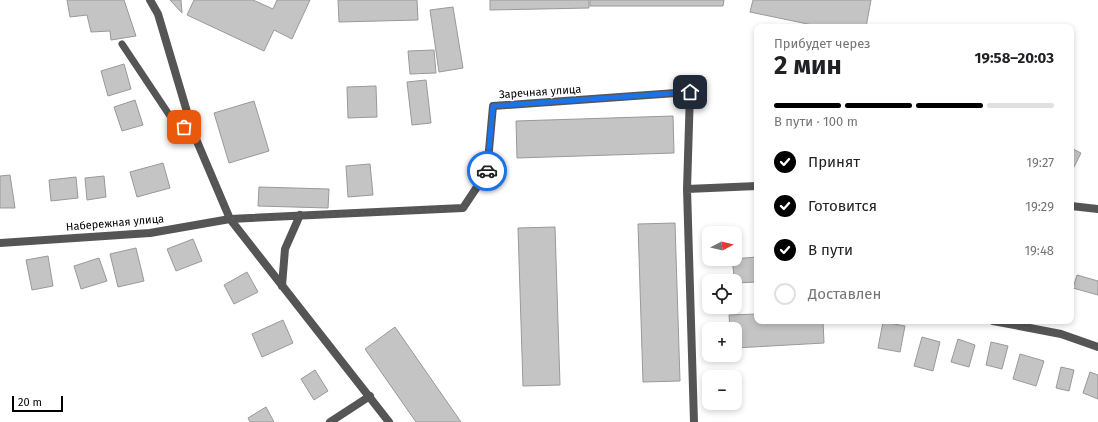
<!DOCTYPE html>
<html lang="ru">
<meta charset="utf-8">
<style>
body{margin:0;font-family:"Fira Sans",sans-serif;background:#f6f6f6;color:#202124;height:100vh;display:flex;flex-direction:column;font-size:15px;white-space:nowrap}
*{box-sizing:border-box;margin:0}
p{font-size:13px;color:#757577}
.icon{flex:none;width:22px;height:22px;fill:none;stroke:currentColor;stroke-width:2;stroke-linecap:round;stroke-linejoin:round}
.map{position:relative;flex:1;overflow:hidden}
.side{position:absolute;left:754px;top:24px;width:320px;height:300px;display:flex;flex-direction:column;background:#fff;border-radius:8px;box-shadow:0 2px 6px #0003}
.side>*{flex:none}
.needle{width:26px;rotate:83deg}
.buttons{position:absolute;left:702px;top:226px;display:grid;gap:8px}
.buttons a{display:grid;place-items:center;width:40px;height:40px;border-radius:8px;background:#fff;box-shadow:0 2px 6px #0003;font-size:20px}
.scale{position:absolute;left:12px;bottom:10px;width:51px;box-sizing:border-box;padding-left:4px;border:2px solid #000;border-top:0;font-size:11px;line-height:14px;white-space:nowrap;color:#000;-webkit-text-stroke:3px #fff;paint-order:stroke}
.pin{position:absolute;display:grid;place-items:center;width:34px;height:34px;color:#fff;margin:-17px;border-radius:8px;box-shadow:0 2px 6px #0006}
.courier{position:absolute;display:grid;place-items:center;width:40px;height:40px;margin:-20px;border:3px solid #1a73e8;border-radius:50%;background:#fff;color:#222;box-shadow:0 1px 5px #0007}
.head em{font-style:normal;font-weight:700}
.head div{display:flex;flex-direction:column-reverse}
.head{display:flex;align-items:center;justify-content:space-between;height:68px;padding:0 20px}
h1{font-size:26px;font-weight:700;line-height:30px}
.bar{display:grid;grid-template-columns:repeat(4,1fr);gap:6px 4px;align-content:center;height:48px;padding:0 20px}
.bar i{height:5px;border-radius:3px;background:#e0e0e0}
.bar .active{background:#000}
.bar p{grid-column:span 4}
ol{padding:0 20px;list-style:none}
li{display:flex;align-items:center;gap:12px;height:44px}
li p{margin-inline-start:auto}
li .icon{padding:4px;border-radius:50%;background:#000;color:#fff;stroke-width:4}
li:last-child{color:#757577}
li i{width:22px;height:22px;border:2px solid #e0e0e0;border-radius:50%}
.map>svg:first-child{display:block}
.building{fill:#c4c4c4;stroke:#999}
.lines{fill:none;stroke-linecap:round;stroke-linejoin:round}
.service{stroke:#555;stroke-width:7}
.minor{stroke:#555;stroke-width:8}
.done{stroke:#595959;stroke-width:4;stroke-dasharray:0 7.2}
.route{stroke:#1a73e8;stroke-width:5}
.labels{text-anchor:middle;dominant-baseline:central;stroke-width:3;stroke-linejoin:round;paint-order:stroke}
.street-label{font-size:11px;fill:#000;stroke:#fff}
</style>
<div class="map">
<svg width="1098" height="422" viewBox="0 0 1098 422">
<rect width="100%" height="100%" fill="#fff"/>
<path class="building" d="M 67,0 L 124,0 L 136,36 L 111,40 L 110,31 L 91,32 L 87,15 L 70,17 Z
M 170,0 L 181,0 L 182,13 Z
M 194,0 L 253,0 L 273,9 L 277,0 L 310,0 L 292,39 L 274,30 L 264,51 L 187,15 Z
M 338,0 L 417,0 L 418,20 L 339,22 Z
M 490,0 L 589,0 L 589,8 L 490,10 Z
M 590,0 L 724,0 L 723,6 L 590,6 Z
M 753,0 L 871,0 L 866,27 L 822,27 L 750,12 Z
M 453,7 L 463,68 L 439,72 L 430,10 Z
M 434,50 L 436,73 L 410,74 L 408,51 Z
M 124,64 L 131,89 L 108,96 L 101,71 Z
M 426,80 L 431,123 L 412,125 L 407,82 Z
M 376,86 L 377,117 L 348,118 L 347,87 Z
M 135,100 L 143,125 L 122,131 L 114,107 Z
M 254,101 L 269,151 L 229,163 L 214,113 Z
M 673,116 L 674,153 L 517,158 L 516,121 Z
M 1071,148 L 1081,153 L 1071,173 Z
M 163,163 L 170,188 L 137,197 L 130,172 Z
M 370,164 L 373,195 L 348,197 L 346,166 Z
M 10,175 L 15,208 L 0,208 L 0,176 Z
M 104,176 L 106,197 L 87,200 L 85,178 Z
M 76,177 L 78,198 L 51,201 L 49,180 Z
M 259,187 L 329,189 L 328,208 L 258,206 Z
M 675,223 L 680,381 L 643,382 L 638,224 Z
M 555,227 L 560,385 L 523,386 L 518,228 Z
M 193,239 L 202,261 L 176,271 L 167,249 Z
M 136,248 L 144,281 L 118,287 L 110,254 Z
M 48,256 L 53,286 L 32,290 L 26,260 Z
M 757,257 L 757,282 L 735,283 L 732,259 Z
M 99,258 L 107,281 L 81,289 L 74,266 Z
M 247,272 L 258,292 L 234,304 L 224,285 Z
M 1077,275 L 1098,281 L 1098,295 L 1073,288 Z
M 757,314 L 757,321 L 823,321 L 824,343 L 735,348 L 735,329 L 730,329 L 729,315 Z
M 283,320 L 293,343 L 262,357 L 252,334 Z
M 883,322 L 905,326 L 900,352 L 878,348 Z
M 395,327 L 461,422 L 416,422 L 365,349 Z
M 922,337 L 940,342 L 933,371 L 914,366 Z
M 958,339 L 975,345 L 969,367 L 951,362 Z
M 991,342 L 1008,346 L 1002,369 L 986,365 Z
M 1020,354 L 1044,361 L 1036,386 L 1013,379 Z
M 1061,367 L 1074,370 L 1069,391 L 1056,388 Z
M 315,370 L 328,391 L 314,400 L 301,379 Z
M 1090,372 L 1098,375 L 1098,399 L 1083,393 Z
M 266,407 L 274,422 L 250,422 L 248,418 Z"/>
<g class="lines">
<path class="service" d="M 122,44 L 174,122 L 193,132"/>
<path class="minor" d="M 150,0 L 158,14 L 193,132 L 230,219 L 389,422
M 687,189 L 757,186
M 1071,206 L 1098,209
M 0,243 L 150,233 L 230,219 L 463,208 L 487,172 L 493,106 L 690,92 L 687,189 L 694,422
M 282,286 L 285,249 L 300,215
M 993,321 L 1061,334 L 1098,347
M 330,422 L 370,396"/>
</g>
<g class="lines">
<path class="done" d="M 184,127 L 193,132 L 230,219 L 463,208 L 487,171"/>
<path class="route" d="M 487,171 L 493,106 L 690,92"/>
</g>
<g class="labels">
<g class="street-label">
<text transform="translate(540 92) rotate(-4)">Заречная улица</text>
<text transform="translate(115 223) rotate(-5)">Набережная улица</text>
</g>
</g>
</svg>
<div class="buttons">
<a><svg class="needle" viewBox="-14 -14 28 28"><path d="M0-13l5 13h-10z" fill="#e53935"/><path d="M0 13l5-13h-10z" fill="#757577"/></svg></a>
<a><svg class="icon" aria-label="locate" viewBox="0 0 24 24"><circle cx="12" cy="12" r="6"/><path d="M12 2v4M12 18v4M2 12h4M18 12h4"/></svg></a>
<a>+</a>
<a>−</a>
</div>
<div class="scale">20 m</div>
<div class="pin" style="left:184px;top:127px;background:#ea580c"><svg class="icon" aria-label="bag" viewBox="0 0 24 24"><path d="M5 8h14l-1 12H6zM9 8a3 3 0 0 1 6 0"/></svg></div>
<div class="pin" style="left:690px;top:92px;background:#1f2937"><svg class="icon" aria-label="home" viewBox="0 0 24 24"><path d="M3 11l9-7 9 7M6 9v11h12V9"/></svg></div>
<div class="courier" style="left:487px;top:171px"><svg class="icon" aria-label="car" viewBox="0 0 24 24"><path d="M5 17H2v-5l4-1 3-4h7l3 4 3 1v5h-3M9 17h6M6 11h13"/><circle cx="7" cy="17" r="2"/><circle cx="17" cy="17" r="2"/></svg></div>
<section class="side">
<div class="head"><div><h1>2 мин</h1><p>Прибудет через</p></div><em>19:58–20:03</em></div>
<div class="bar"><i class="active"></i><i class="active"></i><i class="active"></i><i></i><p>В пути · 100 m</p></div>
<ol>
<li><svg class="icon" aria-label="check" viewBox="0 0 24 24"><path d="M5 12l5 5 9-10"/></svg>Принят<p>19:27</p></li>
<li><svg class="icon" aria-label="check" viewBox="0 0 24 24"><path d="M5 12l5 5 9-10"/></svg>Готовится<p>19:29</p></li>
<li><svg class="icon" aria-label="check" viewBox="0 0 24 24"><path d="M5 12l5 5 9-10"/></svg>В пути<p>19:48</p></li>
<li><i></i>Доставлен</li>
</ol>
</section>
</div>
